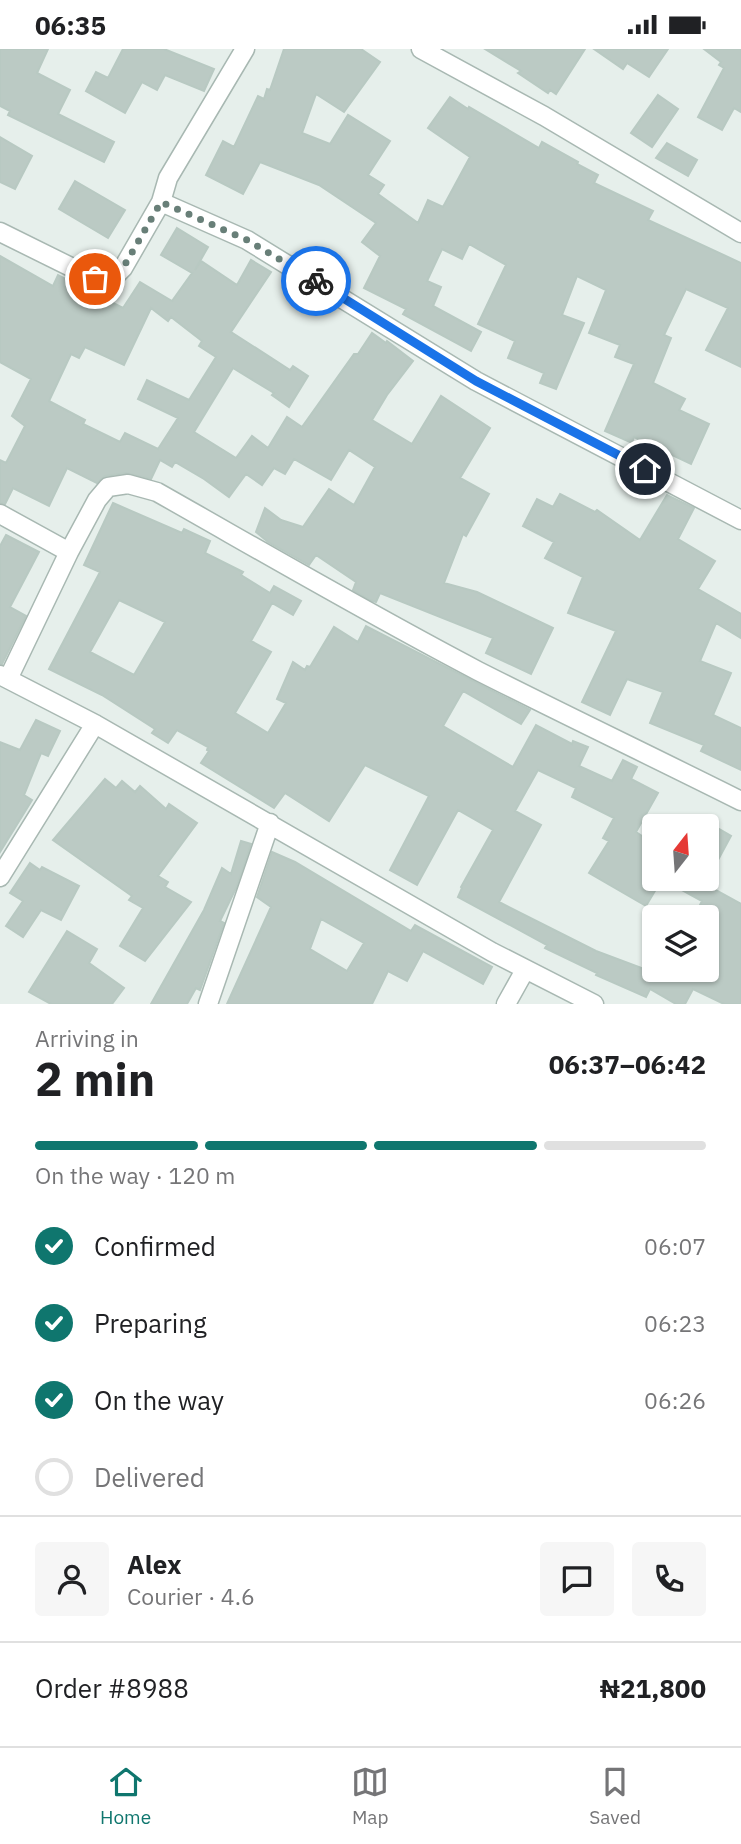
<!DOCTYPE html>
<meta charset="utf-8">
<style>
body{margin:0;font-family:"IBM Plex Sans",sans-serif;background:#f6f6f6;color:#202124;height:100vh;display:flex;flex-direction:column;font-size:26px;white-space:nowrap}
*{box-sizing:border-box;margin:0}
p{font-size:23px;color:#757577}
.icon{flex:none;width:38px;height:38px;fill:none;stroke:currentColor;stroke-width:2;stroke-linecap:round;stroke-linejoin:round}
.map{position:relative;height:955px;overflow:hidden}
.side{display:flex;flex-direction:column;background:#fff;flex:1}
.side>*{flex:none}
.needle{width:46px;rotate:17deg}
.controls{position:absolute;left:642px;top:765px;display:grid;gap:14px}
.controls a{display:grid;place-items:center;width:77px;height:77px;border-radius:7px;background:#fff;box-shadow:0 2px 5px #0004;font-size:35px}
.pin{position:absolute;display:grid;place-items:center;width:60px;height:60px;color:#fff;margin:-30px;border:4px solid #fff;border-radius:50%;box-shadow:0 2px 7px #0007}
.courier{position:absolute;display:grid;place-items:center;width:70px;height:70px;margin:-35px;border:5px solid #1a73e8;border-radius:50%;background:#fff;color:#222;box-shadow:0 2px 9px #0007}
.head em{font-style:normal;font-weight:700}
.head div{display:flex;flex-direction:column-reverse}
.head{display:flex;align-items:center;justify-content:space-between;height:119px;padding:0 35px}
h1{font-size:46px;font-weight:700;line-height:52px}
.bar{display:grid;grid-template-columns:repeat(4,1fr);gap:10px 7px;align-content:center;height:84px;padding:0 35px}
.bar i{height:9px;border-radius:5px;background:#e0e0e0}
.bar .active{background:#0f766e}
.bar p{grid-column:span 4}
.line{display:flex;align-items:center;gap:18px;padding:0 35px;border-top:2px solid #e0e0e0}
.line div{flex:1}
.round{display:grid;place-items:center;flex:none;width:74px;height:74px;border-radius:7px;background:#f6f6f6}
ol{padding:0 35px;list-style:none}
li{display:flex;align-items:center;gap:21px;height:77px}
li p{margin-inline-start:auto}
li .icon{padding:7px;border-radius:50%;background:#0f766e;color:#fff;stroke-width:4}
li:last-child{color:#757577}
li i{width:38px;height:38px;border:4px solid #e0e0e0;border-radius:50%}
.status{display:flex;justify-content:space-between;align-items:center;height:49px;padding:0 35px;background:#fff;direction:ltr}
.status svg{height:19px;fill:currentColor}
.dock{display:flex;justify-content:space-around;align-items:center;height:98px;border-top:2px solid #e0e0e0;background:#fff;font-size:19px;color:#757577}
.dock a{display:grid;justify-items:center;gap:4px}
.dock .active{color:#0f766e}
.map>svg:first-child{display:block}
.building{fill:#bbcac4;stroke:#b8c9c2;stroke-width:2;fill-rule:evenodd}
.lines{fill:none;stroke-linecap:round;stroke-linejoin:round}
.street-casing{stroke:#a8b8b2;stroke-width:21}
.street{stroke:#fff;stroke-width:18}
.done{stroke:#687f78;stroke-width:7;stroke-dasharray:0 12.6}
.route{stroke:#1a73e8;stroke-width:9}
</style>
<div class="status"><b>06:35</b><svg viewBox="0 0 49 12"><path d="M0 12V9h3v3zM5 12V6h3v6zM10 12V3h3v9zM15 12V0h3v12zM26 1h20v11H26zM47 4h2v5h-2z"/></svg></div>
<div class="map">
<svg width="741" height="955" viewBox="0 0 741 955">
<rect width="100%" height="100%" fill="#e6efeb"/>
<path class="building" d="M 0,0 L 48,0 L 37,24 L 70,41 L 58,65 L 114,93 L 104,113 L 8,66 L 10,62 L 0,57 Z
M 123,0 L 164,0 L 214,20 L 204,42 L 165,26 L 157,41 L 142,33 L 125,64 L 86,42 L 96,23 L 108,29 Z
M 284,0 L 361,0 L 380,13 L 344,63 L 316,45 L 302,84 L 330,95 L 348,66 L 390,92 L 368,126 L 384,136 L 378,145 L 418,174 L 428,151 L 443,158 L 470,108 L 428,79 L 450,48 L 468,60 L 469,58 L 539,99 L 542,93 L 578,113 L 577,115 L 598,126 L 594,134 L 653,162 L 648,171 L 741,214 L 741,318 L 706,301 L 728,259 L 686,240 L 664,286 L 671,289 L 653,334 L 685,350 L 679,361 L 709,375 L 691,415 L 634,388 L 632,394 L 605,382 L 634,315 L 615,308 L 620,296 L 589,284 L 606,241 L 577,227 L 562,266 L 584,274 L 556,340 L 540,334 L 544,324 L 508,309 L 515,292 L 478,275 L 506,216 L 469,195 L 462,210 L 442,200 L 427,232 L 441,238 L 433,257 L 481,283 L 471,302 L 403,265 L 406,260 L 364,239 L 380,207 L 362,193 L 376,174 L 319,136 L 260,113 L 243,145 L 206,126 L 223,92 L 234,98 L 258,47 L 264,50 L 267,40 L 270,41 Z
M 485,0 L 585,0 L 556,45 L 550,41 L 548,44 L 518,24 L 521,22 Z
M 594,0 L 668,0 L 649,28 L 627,14 L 623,20 Z
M 704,0 L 741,0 L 741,63 L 734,59 L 722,81 L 698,68 L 724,19 L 719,16 L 721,13 Z
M 658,46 L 678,60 L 652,98 L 631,84 Z
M 0,88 L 32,107 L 15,140 L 0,133 Z
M 667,94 L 697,111 L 688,127 L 656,109 Z
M 75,132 L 125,161 L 108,189 L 59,160 Z
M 177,179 L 208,198 L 195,221 L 201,212 L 237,236 L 251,211 L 271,223 L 231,283 L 290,321 L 293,317 L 308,327 L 289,358 L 272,346 L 274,344 L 233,319 L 194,383 L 236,409 L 252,387 L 268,399 L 287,368 L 302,378 L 354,305 L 358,305 L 372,284 L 386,294 L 387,292 L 413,312 L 387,346 L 372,371 L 412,395 L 441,347 L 490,379 L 460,429 L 489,445 L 466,487 L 463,485 L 444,534 L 477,543 L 553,579 L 531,625 L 486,604 L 493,589 L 380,544 L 376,553 L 370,551 L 353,541 L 356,533 L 316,506 L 309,516 L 268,493 L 256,483 L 265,459 L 281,471 L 303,478 L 329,440 L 354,456 L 375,418 L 349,401 L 331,431 L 294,410 L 285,425 L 274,419 L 262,436 L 246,425 L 229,448 L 204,430 L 175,413 L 172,418 L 160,411 L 151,430 L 126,424 L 105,427 L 97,434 L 67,419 L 49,457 L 13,439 L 5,455 L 0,454 L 0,411 L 6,414 L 25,377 L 12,367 L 31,330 L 0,313 L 0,207 L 53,237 L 58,226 L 123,259 L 140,233 L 172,252 L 192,224 L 161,206 ZM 151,259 L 168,272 L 171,268 L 202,292 L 199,297 L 216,308 L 189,351 L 147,331 L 138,350 L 178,369 L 158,400 L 125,384 L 120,393 L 83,375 L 85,371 L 49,352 L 71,305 L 79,309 L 85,298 L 124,316 Z
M 560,445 L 595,463 L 597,461 L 640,491 L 667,446 L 694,459 L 678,490 L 715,512 L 698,540 L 741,565 L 741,589 L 716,574 L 700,612 L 731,624 L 713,666 L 741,679 L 741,721 L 701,702 L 704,696 L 650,674 L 663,643 L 627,630 L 610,666 L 582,653 L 616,582 L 568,564 L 583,528 L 545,509 L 554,493 L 523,477 L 537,450 L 553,458 Z
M 113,454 L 182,484 L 184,480 L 210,492 L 205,504 L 243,523 L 241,526 L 270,544 L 274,537 L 301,552 L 293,566 L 272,554 L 251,592 L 271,603 L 235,664 L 268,684 L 286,654 L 277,650 L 293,613 L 305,621 L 307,617 L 310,618 L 334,578 L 358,593 L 366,577 L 530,661 L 521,675 L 463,642 L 443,677 L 513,718 L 536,676 L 572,695 L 573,692 L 588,698 L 579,717 L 612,732 L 623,711 L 637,718 L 631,730 L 658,744 L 636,783 L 654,795 L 654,830 L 707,830 L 707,773 L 731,787 L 705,835 L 741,855 L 741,955 L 724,955 L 693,940 L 685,955 L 676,955 L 650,940 L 646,948 L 596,926 L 597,924 L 545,899 L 547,896 L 458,848 L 462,839 L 461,838 L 493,781 L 458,761 L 417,836 L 390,821 L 429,747 L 365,716 L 329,772 L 285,744 L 274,759 L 201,714 L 209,702 L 207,701 L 208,698 L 177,681 L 168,694 L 152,684 L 155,680 L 102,646 L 49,620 L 100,523 L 84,516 ZM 119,551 L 165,573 L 134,626 L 90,603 ZM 538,721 L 576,739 L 572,748 L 614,769 L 603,789 L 609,792 L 589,824 L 646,857 L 662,830 L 702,852 L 694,868 L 707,868 L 707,920 L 644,920 L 596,902 L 499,853 L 541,776 L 515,762 Z
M 6,486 L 39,503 L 10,558 L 26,567 L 2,615 L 0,615 L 0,497 Z
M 36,671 L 60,682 L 48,707 L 41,704 L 24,746 L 32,751 L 0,803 L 0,693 L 20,701 Z
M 105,730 L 116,739 L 122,732 L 135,743 L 140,737 L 166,760 L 169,755 L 197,774 L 158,827 L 168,833 L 165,838 L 191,853 L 145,912 L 120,897 L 143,859 L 129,851 L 132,847 L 53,791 Z
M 241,792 L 251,795 L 237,837 L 220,872 L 224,874 L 200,941 L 196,939 L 187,955 L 151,955 L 204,861 L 222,819 L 231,825 Z
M 272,803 L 295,813 L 411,882 L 415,876 L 492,918 L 483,935 L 423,902 L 407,932 L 388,922 L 372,955 L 227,955 L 271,858 L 257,848 ZM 321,870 L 364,894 L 347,922 L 310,900 Z
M 30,814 L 40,821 L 42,818 L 79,837 L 61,871 L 41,861 L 23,888 L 6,877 L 23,852 L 10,844 Z
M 67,882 L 97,900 L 89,914 L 124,939 L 112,955 L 51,955 L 29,943 Z"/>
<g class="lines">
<defs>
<path id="street" d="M 421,0 L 544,67 L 741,184
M 161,153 L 247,191 L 476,332 L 741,471
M 0,183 L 95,230 L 114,228 L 123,219 L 161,153 L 168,129 L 245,0
M 0,465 L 69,503
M 0,626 L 95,675 L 492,903 L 594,955
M 8,630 L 69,503 L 97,451 L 108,438 L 128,435 L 157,443 C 263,503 369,565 478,622 C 565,666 653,708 741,752
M 0,828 L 95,675
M 208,955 L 270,774
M 506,955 L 525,921"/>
</defs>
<use href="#street" class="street-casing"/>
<use href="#street" class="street"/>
</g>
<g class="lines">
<path class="done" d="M 95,230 L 114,228 L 123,219 L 161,153 L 247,191 L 316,232"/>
<path class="route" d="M 316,232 L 476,332 L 645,420"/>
</g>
</svg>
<div class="controls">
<a><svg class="needle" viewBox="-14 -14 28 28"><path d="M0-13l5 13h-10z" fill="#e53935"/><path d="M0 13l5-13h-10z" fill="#757577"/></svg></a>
<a><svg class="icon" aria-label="layers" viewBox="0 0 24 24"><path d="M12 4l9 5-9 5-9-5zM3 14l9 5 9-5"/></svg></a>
</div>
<div class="pin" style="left:95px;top:230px;background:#ea580c"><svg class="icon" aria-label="bag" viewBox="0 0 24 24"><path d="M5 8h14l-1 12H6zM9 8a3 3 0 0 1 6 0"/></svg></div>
<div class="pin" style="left:645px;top:420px;background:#1f2937"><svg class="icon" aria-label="home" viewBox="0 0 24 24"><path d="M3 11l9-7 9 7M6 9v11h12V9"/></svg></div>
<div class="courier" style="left:316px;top:232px"><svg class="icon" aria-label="bike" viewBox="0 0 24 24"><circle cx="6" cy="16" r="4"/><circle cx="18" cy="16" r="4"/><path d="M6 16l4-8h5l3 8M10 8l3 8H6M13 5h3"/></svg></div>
</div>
<section class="side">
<div class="head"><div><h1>2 min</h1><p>Arriving in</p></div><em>06:37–06:42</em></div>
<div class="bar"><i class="active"></i><i class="active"></i><i class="active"></i><i></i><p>On the way · 120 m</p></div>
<ol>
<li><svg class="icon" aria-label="check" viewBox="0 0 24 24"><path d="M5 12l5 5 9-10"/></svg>Confirmed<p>06:07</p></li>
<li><svg class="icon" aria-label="check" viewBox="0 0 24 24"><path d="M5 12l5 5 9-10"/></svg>Preparing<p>06:23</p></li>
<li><svg class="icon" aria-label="check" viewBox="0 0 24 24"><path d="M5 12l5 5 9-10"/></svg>On the way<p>06:26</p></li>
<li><i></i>Delivered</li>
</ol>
<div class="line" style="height:126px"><a class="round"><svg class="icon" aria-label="person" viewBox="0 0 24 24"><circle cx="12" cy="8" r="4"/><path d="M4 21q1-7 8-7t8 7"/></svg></a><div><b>Alex</b><p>Courier · 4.6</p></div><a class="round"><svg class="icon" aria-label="chat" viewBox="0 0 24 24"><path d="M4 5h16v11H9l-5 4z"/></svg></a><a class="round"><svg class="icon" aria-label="phone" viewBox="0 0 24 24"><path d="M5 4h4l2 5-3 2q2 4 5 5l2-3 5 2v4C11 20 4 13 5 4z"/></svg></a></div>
<div class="line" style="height:91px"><div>Order #8988</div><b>₦21,800</b></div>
</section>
<nav class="dock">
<a class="active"><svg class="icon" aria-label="home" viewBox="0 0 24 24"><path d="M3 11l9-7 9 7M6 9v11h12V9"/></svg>Home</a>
<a><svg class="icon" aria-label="map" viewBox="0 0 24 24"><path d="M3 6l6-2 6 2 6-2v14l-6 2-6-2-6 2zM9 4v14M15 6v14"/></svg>Map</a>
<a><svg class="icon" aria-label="saved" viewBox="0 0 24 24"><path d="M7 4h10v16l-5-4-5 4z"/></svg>Saved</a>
</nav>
